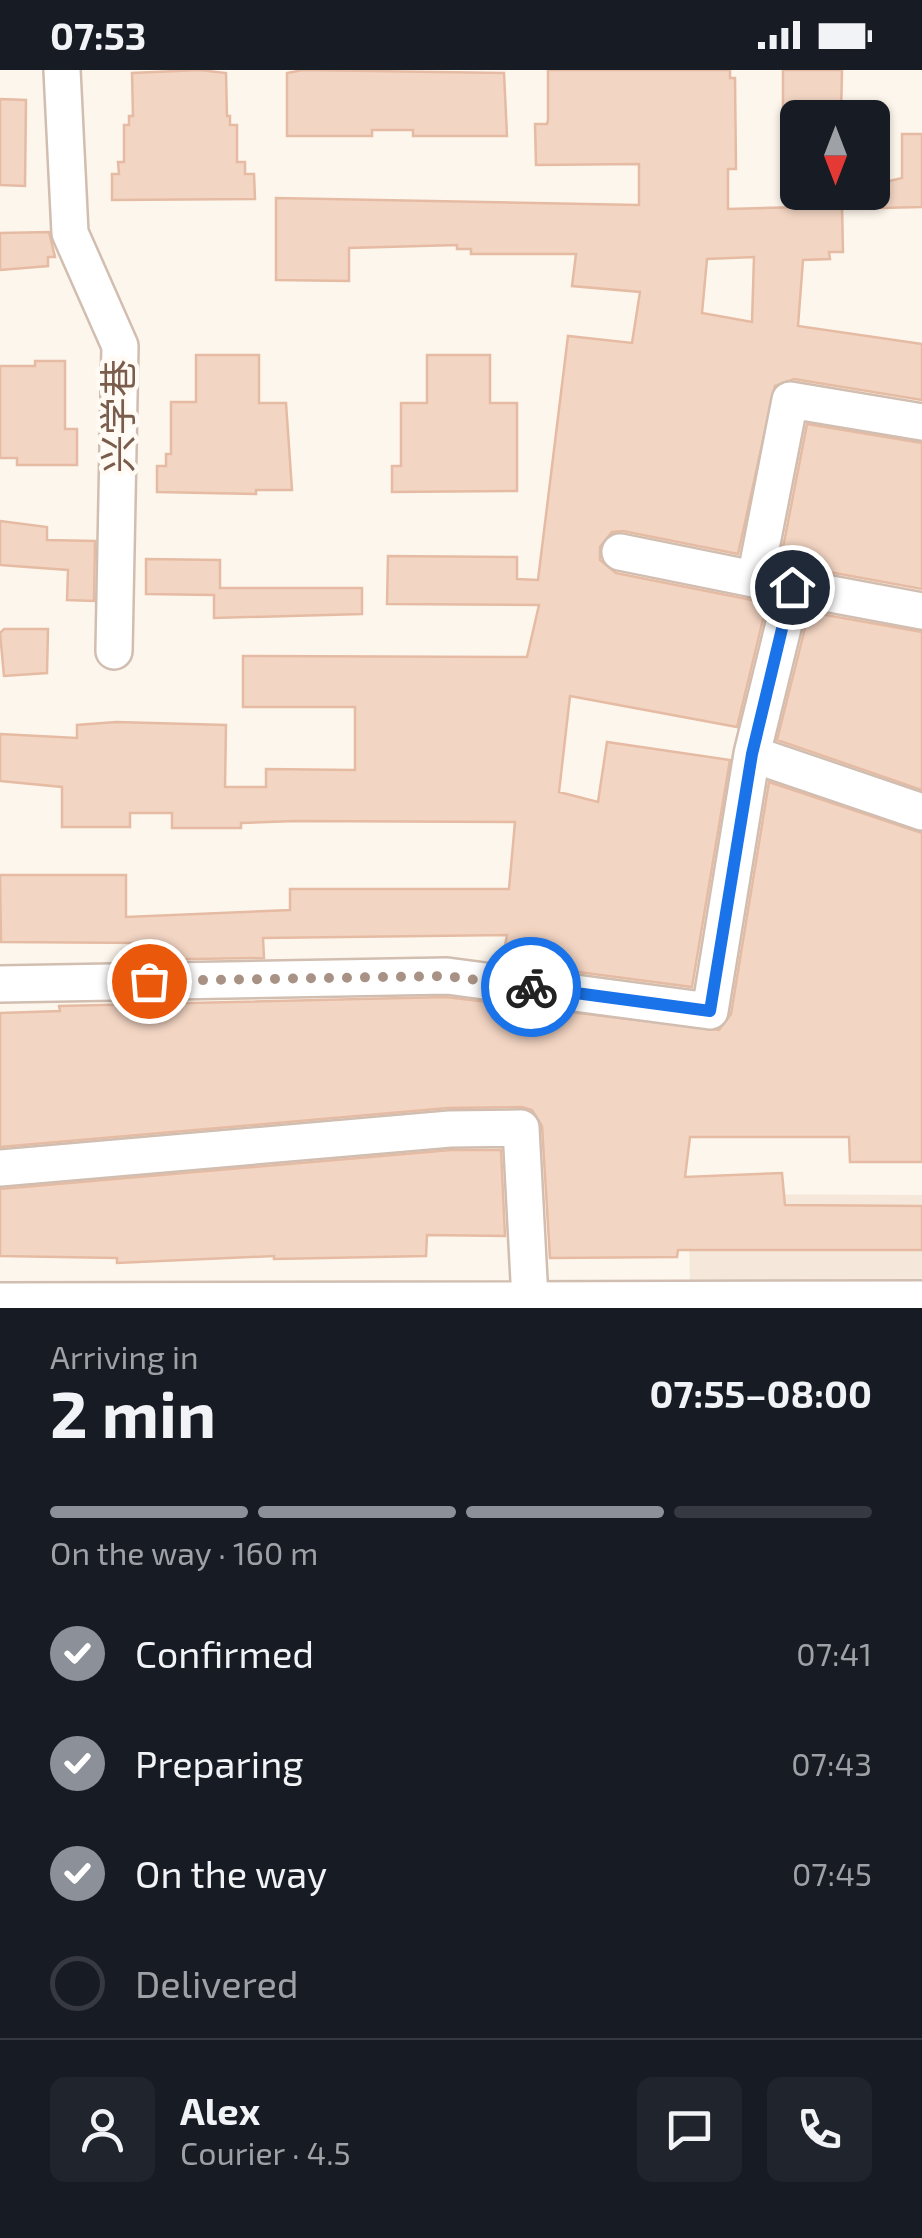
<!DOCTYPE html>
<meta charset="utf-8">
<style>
body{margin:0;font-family:"Exo 2","Noto Sans SC",sans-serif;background:#20242c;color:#f1f3f6;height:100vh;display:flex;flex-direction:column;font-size:38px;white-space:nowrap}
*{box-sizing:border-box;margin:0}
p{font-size:32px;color:#9ea1a6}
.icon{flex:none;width:55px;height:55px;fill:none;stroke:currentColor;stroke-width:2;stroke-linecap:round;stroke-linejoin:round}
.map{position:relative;height:1238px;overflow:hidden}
.panel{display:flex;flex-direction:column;background:#171b24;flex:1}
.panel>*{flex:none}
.needle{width:65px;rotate:180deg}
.tools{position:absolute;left:780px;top:30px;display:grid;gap:20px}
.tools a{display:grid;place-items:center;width:110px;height:110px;border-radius:15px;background:#171b24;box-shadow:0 2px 8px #0004;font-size:50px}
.pin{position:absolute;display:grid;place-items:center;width:85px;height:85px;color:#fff;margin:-42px;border:5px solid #fff;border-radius:50%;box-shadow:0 2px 10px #0007}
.courier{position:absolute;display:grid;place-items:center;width:100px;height:100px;margin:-50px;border:8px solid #1a73e8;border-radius:50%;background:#fff;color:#222;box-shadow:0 2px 12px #0007}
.head em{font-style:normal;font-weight:700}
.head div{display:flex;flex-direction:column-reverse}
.head{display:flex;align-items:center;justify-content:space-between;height:170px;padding:0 50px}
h1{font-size:65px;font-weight:700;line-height:75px}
.bar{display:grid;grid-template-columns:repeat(4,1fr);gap:15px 10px;align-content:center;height:120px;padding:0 50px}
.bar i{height:12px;border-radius:8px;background:#363941}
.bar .current{background:#8c9099}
.bar p{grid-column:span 4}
.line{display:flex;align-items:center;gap:25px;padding:0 50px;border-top:2px solid #363941}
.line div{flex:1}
.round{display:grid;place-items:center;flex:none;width:105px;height:105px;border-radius:15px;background:#20242c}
ol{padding:0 50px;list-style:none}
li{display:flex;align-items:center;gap:30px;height:110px}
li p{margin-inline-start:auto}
li .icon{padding:10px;border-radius:50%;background:#8c9099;color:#fff;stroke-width:4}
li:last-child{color:#9ea1a6}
li i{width:55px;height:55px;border:5px solid #363941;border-radius:50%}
.status{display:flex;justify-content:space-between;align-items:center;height:70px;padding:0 50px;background:#171b24;direction:ltr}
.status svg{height:28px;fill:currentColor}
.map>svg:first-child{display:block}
.residential{fill:#f5e8da}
.building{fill:#f3d5c3;stroke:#e6bba3;stroke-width:2.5;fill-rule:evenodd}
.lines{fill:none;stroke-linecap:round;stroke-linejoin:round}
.minor-casing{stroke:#d1beb0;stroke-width:40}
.minor{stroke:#fff;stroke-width:35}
.done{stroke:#a89285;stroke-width:10;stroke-dasharray:0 18}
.route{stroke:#1a73e8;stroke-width:12}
.labels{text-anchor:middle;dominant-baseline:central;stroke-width:9;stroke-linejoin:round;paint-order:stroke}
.street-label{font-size:38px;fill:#7a5c4d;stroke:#fffaf3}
</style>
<div class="status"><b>07:53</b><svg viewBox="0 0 49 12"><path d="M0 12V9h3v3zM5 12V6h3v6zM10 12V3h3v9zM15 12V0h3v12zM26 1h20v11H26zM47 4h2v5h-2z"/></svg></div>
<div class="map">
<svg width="922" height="1238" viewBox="0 0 922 1238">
<rect width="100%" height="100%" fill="#fdf6ec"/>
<path class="residential" d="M 688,1124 L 922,1125 L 922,1210 L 690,1212 Z"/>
<path class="building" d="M 199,0 L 226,3 L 227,46 L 230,46 L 230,55 L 237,55 L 237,92 L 245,92 L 245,104 L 254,104 L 255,129 L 112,130 L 112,104 L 119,104 L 118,92 L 124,92 L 124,55 L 129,55 L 129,46 L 133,46 L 132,3 Z
M 303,0 L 504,3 L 507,66 L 413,66 L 413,60 L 372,60 L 372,66 L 287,66 L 287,3 Z
M 548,0 L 730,0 L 730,8 L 735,8 L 736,99 L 728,99 L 728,139 L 842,136 L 843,182 L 829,182 L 830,189 L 803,190 L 798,256 L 922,274 L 922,330 L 794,309 L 775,316 L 738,484 L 623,461 L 612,462 L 600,477 L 600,490 L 616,503 L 767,533 L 737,657 L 570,626 L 559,722 L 598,732 L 607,672 L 730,690 L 692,917 L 502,892 L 507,865 L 263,868 L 264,888 L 192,889 L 156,889 L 156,884 L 146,884 L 146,873 L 1,872 L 0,805 L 126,805 L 126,847 L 290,840 L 290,819 L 509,819 L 515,752 L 296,751 L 241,753 L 241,758 L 172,758 L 172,743 L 130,743 L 130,757 L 62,757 L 62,717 L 0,711 L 0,664 L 77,668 L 77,655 L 116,652 L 226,655 L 225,717 L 266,717 L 266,699 L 355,700 L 355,637 L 243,637 L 243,586 L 527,587 L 539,535 L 387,534 L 388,486 L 517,487 L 517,509 L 538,510 L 568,266 L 632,273 L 640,222 L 572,216 L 576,184 L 471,184 L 471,179 L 457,179 L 457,175 L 349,178 L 349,211 L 276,210 L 276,128 L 639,135 L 639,94 L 536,95 L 535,54 L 547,54 L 548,50 ZM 754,187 L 752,252 L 702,243 L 707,189 Z
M 783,0 L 842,0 L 841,48 L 783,48 Z
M 0,29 L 26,30 L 25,116 L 0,115 Z
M 902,64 L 922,64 L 922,137 L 881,138 L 881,113 L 902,108 Z
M 49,162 L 55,187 L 48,187 L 48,196 L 0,200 L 0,163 Z
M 196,285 L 259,285 L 259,333 L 286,333 L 292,420 L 256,420 L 256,424 L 157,422 L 157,396 L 166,396 L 166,384 L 171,384 L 171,332 L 196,332 Z
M 427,285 L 490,285 L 490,333 L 517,333 L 517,421 L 392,422 L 392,396 L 401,396 L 401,333 L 427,333 Z
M 35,291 L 65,291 L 65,359 L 77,359 L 77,395 L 17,395 L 17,388 L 0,388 L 0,296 L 35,296 Z
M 807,354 L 922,373 L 922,519 L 780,493 Z
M 0,451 L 47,457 L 47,470 L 95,471 L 94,531 L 67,530 L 68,500 L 0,495 Z
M 146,489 L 220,490 L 220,518 L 362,518 L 362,544 L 214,548 L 214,525 L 146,524 Z
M 809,542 L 922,562 L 922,720 L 777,670 Z
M 4,559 L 48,559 L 47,603 L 4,606 L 0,563 Z
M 769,712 L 922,763 L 922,1092 L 850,1092 L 849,1067 L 690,1067 L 685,1107 L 782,1103 L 785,1135 L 922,1136 L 922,1180 L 678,1180 L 677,1187 L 550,1188 L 542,1056 L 532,1040 L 522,1037 L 448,1038 L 0,1077 L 0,943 L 60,941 L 59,936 L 446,927 L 719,960 L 731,944 Z
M 451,1080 L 501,1080 L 505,1166 L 427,1165 L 426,1186 L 274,1189 L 274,1186 L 117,1193 L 117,1188 L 0,1186 L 0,1119 Z"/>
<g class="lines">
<defs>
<path id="minor" d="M 62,0 L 70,163 L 120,276 L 114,581
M 620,482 L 793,517 L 752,684
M 755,509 L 790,330 L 922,352
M 793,517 L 922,541
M 0,914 L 447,906 L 710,941 L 752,684 L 922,742
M 0,1098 L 450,1059 L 521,1058 L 530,1230
M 0,1231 L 922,1229"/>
</defs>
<use href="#minor" class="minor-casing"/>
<use href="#minor" class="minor"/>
</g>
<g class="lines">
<path class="done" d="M 149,911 L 446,906 L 531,917"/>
<path class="route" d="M 531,917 L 710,941 L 752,684 L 792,517"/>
</g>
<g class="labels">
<g class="street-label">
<text transform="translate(117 346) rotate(-90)">兴学巷</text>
</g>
</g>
</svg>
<div class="tools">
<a><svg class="needle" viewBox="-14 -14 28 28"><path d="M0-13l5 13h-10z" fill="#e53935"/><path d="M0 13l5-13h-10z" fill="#9ea1a6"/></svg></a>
</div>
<div class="pin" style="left:149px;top:911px;background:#ea580c"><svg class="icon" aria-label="bag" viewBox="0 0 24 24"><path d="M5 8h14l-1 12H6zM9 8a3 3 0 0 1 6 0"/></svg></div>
<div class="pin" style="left:792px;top:517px;background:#1f2937"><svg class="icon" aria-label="home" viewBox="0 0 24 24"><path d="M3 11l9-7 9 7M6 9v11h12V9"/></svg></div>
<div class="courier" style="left:531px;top:917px"><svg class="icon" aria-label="bike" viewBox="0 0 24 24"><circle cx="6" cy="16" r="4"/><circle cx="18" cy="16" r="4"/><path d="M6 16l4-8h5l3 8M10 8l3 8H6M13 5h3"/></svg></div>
</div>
<section class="panel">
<div class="head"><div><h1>2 min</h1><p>Arriving in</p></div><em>07:55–08:00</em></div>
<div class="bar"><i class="current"></i><i class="current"></i><i class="current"></i><i></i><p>On the way · 160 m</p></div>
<ol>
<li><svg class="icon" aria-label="check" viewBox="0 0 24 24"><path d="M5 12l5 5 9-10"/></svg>Confirmed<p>07:41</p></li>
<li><svg class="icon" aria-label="check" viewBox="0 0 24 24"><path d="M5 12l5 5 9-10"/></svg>Preparing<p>07:43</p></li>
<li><svg class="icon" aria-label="check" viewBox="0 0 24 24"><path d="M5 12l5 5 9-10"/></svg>On the way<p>07:45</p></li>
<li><i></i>Delivered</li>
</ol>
<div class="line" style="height:180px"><a class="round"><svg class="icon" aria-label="person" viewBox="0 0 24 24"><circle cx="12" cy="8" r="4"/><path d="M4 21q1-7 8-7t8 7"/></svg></a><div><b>Alex</b><p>Courier · 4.5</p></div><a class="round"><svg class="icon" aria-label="chat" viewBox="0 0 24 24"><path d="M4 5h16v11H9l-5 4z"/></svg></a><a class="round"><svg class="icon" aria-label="phone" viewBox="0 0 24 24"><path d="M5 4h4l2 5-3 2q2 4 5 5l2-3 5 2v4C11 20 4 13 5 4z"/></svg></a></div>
</section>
